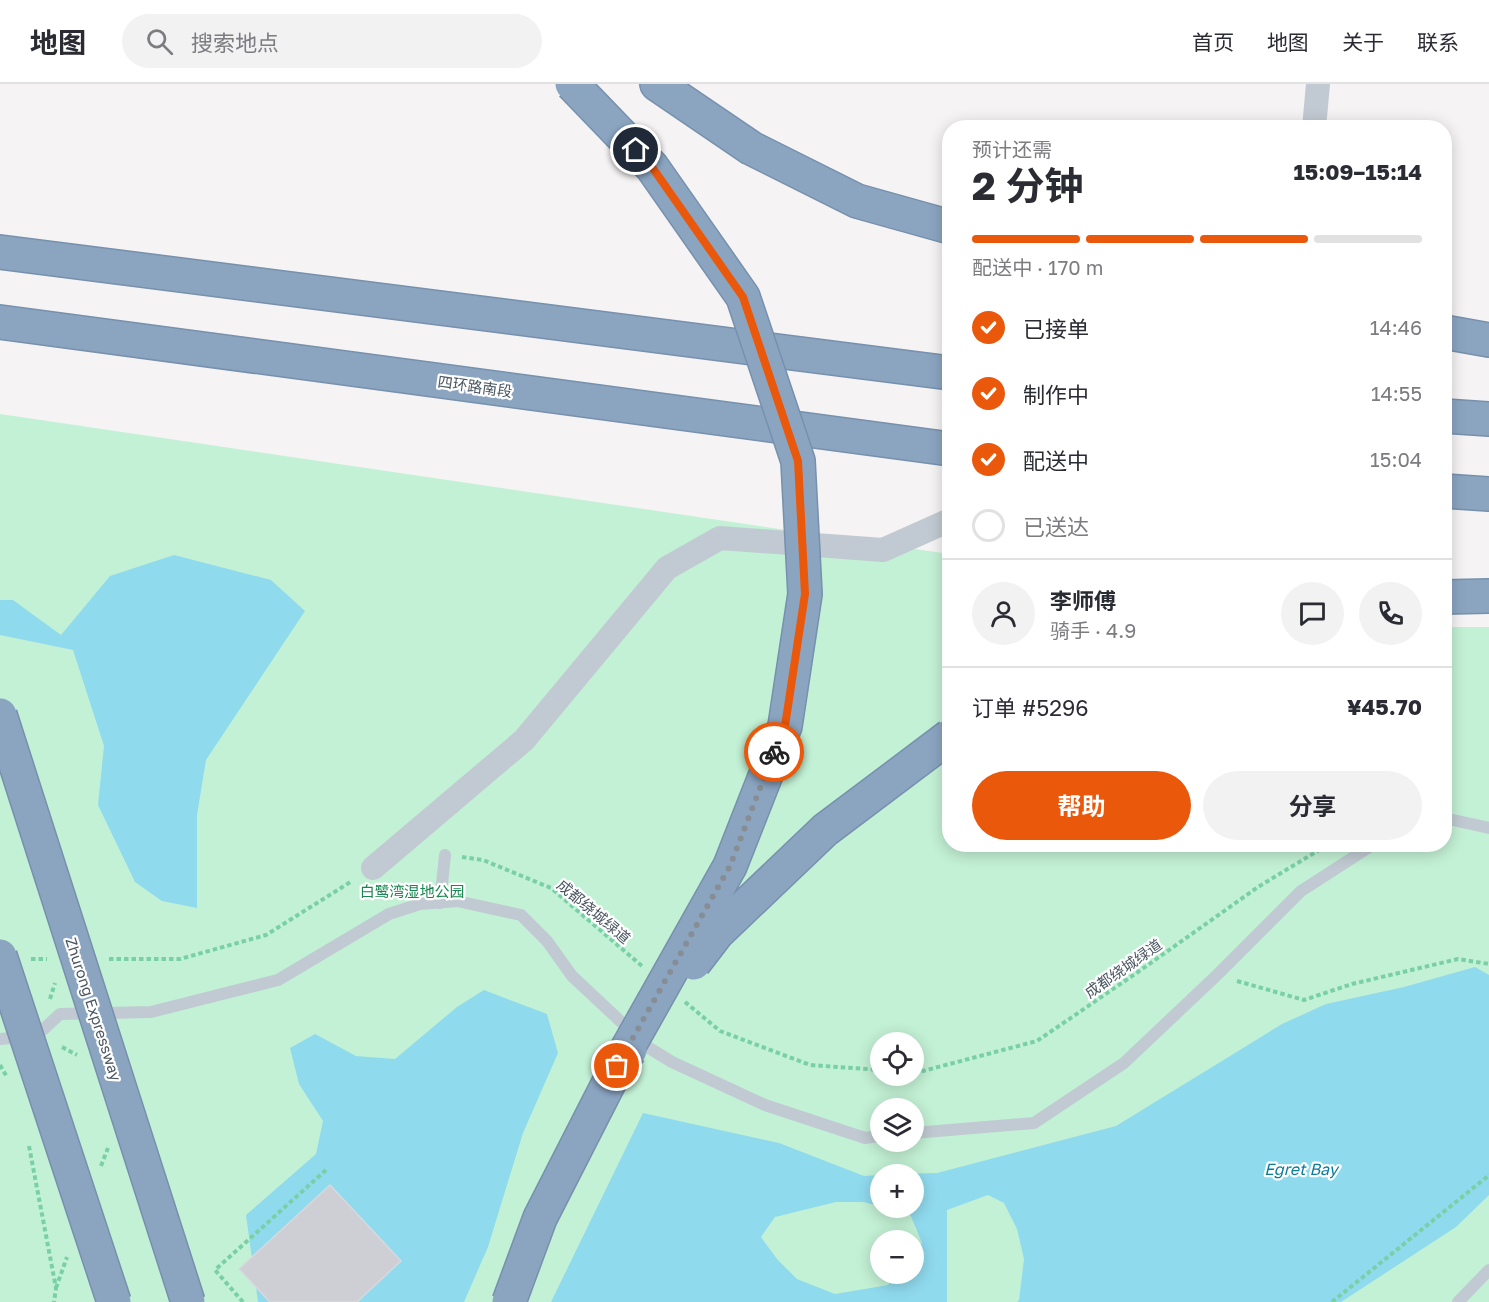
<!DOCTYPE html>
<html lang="zh">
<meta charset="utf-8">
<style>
body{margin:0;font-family:"Golos Text","Noto Sans SC",sans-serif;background:#f2f2f3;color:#2b2b33;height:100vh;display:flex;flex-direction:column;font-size:22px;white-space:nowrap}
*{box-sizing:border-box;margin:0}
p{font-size:20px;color:#7c7c81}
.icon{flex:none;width:33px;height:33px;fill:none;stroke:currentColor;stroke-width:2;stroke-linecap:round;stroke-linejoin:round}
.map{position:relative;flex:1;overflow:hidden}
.drawer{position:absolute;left:942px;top:36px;width:510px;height:732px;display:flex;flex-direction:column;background:#fff;border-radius:24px;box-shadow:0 3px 15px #0003}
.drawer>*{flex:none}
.fabs{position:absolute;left:870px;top:948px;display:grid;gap:12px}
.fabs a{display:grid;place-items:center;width:54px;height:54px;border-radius:50%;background:#fff;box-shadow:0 3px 15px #0003;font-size:30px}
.pin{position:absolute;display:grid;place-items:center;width:51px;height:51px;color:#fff;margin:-26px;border:3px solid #fff;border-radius:50%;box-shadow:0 2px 6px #0007}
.courier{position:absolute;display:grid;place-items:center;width:60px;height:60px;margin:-30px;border:4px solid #ea580c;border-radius:50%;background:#fff;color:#222;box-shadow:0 2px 8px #0007}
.headline em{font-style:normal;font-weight:700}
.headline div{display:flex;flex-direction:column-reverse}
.headline{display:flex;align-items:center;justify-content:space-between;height:102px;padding:0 30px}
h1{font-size:39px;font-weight:700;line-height:45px}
.bar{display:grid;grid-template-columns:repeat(4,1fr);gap:9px 6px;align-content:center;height:72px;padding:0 30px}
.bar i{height:8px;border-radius:4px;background:#e1e1e2}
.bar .selected{background:#ea580c}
.bar p{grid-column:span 4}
.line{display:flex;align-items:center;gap:15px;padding:0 30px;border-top:2px solid #e1e1e2}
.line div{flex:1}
.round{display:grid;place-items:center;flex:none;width:63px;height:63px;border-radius:32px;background:#f2f2f3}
ol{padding:0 30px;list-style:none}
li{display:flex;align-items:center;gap:18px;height:66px}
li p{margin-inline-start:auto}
li .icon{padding:6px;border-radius:50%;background:#ea580c;color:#fff;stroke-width:4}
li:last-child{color:#7c7c81}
li i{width:33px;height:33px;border:3px solid #e1e1e2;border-radius:50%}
.cta{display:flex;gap:12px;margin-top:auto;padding:12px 30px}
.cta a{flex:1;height:69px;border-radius:36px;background:#ea580c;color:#fff;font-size:24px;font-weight:700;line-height:69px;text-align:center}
.cta a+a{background:#f2f2f3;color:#2b2b33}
header{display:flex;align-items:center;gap:36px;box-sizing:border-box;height:84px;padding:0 30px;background:#fff;border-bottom:2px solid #e1e1e2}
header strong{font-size:28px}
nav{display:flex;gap:33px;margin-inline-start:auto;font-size:21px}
.search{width:420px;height:54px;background:#f2f2f3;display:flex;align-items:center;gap:15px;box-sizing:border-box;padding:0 21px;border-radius:33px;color:#7c7c81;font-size:22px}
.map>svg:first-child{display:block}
.green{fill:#c3f1d5;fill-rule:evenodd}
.water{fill:#90daee}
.building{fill:#cdcfd5;stroke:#d7d9de;stroke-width:1.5}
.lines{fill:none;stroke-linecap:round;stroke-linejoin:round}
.highway-casing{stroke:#7690ad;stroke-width:36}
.path{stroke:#7ad0a6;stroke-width:4;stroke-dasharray:4.5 3;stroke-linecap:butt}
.lane{stroke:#c1cad2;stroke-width:12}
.street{stroke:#c1cad2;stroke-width:24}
.highway{stroke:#8ba5c1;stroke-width:33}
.highway-bridge-casing{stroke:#7690ad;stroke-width:36;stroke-linecap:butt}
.highway-bridge{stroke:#8ba5c1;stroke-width:33}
.done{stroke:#868d94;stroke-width:6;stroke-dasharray:0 10.8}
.route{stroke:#ea580c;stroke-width:8}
.labels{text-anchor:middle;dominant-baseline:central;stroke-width:4.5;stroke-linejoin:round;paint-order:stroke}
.street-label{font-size:15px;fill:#4a5661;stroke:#fff}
.park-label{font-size:15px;fill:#17864f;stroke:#fff}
.water-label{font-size:16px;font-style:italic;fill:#0c7c9b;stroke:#fff}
</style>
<header>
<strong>地图</strong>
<div class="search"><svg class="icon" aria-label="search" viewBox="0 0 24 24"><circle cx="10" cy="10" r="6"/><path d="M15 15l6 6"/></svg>搜索地点</div>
<nav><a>首页</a><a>地图</a><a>关于</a><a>联系</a></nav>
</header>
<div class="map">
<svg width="1489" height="1218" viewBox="0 0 1489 1218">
<rect width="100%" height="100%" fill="#f5f3f3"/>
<path class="green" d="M 0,330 L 949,470 L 950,760 L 1444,760 L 1445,543 L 1489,543 L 1489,1218 L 0,1218 ZM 880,958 L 914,958 L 914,992 L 880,992 ZM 880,1024 L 914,1024 L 914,1058 L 880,1058 ZM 880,1090 L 914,1090 L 914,1124 L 880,1124 ZM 880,1156 L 914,1156 L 914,1190 L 880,1190 Z"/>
<path class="water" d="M 174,471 L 271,496 L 305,527 L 206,676 L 197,731 L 197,824 L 162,817 L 135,798 L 98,721 L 104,662 L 73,566 L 0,551 L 0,516 L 13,516 L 61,551 L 110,492 Z
M 1475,883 L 1489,891 L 1489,1111 L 1456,1143 L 1341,1218 L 1017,1218 L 1019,1216 L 1024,1175 L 1017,1145 L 1004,1119 L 988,1111 L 947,1126 L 947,1218 L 551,1218 L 643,1029 L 779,1059 L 864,1092 L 880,1091 L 880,1122 L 863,1118 L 836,1118 L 775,1133 L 761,1153 L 777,1175 L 797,1195 L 835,1210 L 888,1201 L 897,1190 L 914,1190 L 914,1169 L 922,1159 L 910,1130 L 885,1124 L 914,1124 L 914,1090 L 899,1090 L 937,1089 L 1116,1042 L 1282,940 L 1326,920 L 1404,903 Z
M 484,906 L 547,930 L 558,969 L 523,1049 L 488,1163 L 464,1218 L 258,1218 L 246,1131 L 316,1070 L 323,1037 L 299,1000 L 290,964 L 315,950 L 356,972 L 395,975 L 457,923 Z"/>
<path class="building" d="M 330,1101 L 401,1177 L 357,1218 L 270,1218 L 239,1185 Z"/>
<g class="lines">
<defs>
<path id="highway" d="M 657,0 L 751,64 L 857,117 L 950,143
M 0,168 L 950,289
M 0,238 L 950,365
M 1444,248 L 1489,256
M 1444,332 L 1489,335
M 1444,407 L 1489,410
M 1444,513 L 1489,512"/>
</defs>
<use href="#highway" class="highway-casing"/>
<path class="path" d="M 462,773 L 483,776 L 551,804 L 642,882
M 31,875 L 47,875
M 109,875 L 180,875 L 266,851 L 352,797
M 1237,897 L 1304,916 L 1352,900 L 1458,875 L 1489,880
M 50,915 L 55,899
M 685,918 L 720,947 L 810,981 L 880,986
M 62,963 L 77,971
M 0,981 L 7,993
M 914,988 L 919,988 L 1037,957 L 1138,888 L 1258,803 L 1329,760
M 29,1062 L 56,1204 L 54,1218
M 101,1082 L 108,1064
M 56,1204 L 67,1173
M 243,1218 L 215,1186 L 326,1086
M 1332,1218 L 1488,1092 L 1489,1090"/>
<path class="lane" d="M 1444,734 L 1489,744
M 440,819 L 445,771
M 0,955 L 36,952 L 60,930 L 151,928 L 278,896 L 389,830 L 420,820 L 457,817 L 521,831 L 547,857 L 572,892 L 649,964 L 672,978 L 765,1021 L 865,1054 L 880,1052
M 914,1049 L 1034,1039 L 1124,979 L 1217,891 L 1301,807 L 1374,760
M 1458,1218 L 1489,1186"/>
<path class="street" d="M 1314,44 L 1318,0
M 373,784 L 524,656 L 667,484 L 720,454 L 883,466 L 950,436"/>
<use href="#highway" class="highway"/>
<defs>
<path id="highway-bridge" d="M 572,0 L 652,83 L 743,213 L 798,377 L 805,510 L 785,642 L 730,782 L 617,983
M 0,631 L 188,1218
M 0,872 L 114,1218
M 694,879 L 717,849 L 825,746 L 950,652
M 509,1218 L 540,1134 L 617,983 L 630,966"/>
</defs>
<use href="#highway-bridge" class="highway-bridge-casing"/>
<use href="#highway-bridge" class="highway-bridge"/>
</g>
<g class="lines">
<path class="done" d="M 617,982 L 730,782 L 774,668"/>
<path class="route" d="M 636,66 L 652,83 L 743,213 L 798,377 L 805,510 L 785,642 L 774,668"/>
</g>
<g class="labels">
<g class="street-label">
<text transform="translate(475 302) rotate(8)">四环路南段</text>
<text transform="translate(594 827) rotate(40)">成都绕城绿道</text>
<text transform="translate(1123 884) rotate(-35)">成都绕城绿道</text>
<text transform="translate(94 925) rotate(72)">Zhurong Expressway</text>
</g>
<g class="park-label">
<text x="412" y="807">白鹭湾湿地公园</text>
</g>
<g class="water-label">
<text x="1301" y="1085">Egret Bay</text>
</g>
</g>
</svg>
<div class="fabs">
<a><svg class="icon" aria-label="locate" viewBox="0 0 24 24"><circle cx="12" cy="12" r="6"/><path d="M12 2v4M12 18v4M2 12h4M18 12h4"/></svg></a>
<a><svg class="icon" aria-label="layers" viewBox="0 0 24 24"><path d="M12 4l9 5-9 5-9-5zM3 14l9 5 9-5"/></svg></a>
<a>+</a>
<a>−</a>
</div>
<div class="pin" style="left:617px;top:982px;background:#ea580c"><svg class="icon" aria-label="bag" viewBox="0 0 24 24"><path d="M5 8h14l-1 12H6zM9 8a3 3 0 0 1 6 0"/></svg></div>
<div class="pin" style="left:636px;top:66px;background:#1f2937"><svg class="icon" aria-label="home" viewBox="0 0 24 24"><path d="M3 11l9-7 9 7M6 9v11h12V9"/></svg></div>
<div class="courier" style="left:774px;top:668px"><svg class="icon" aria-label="bike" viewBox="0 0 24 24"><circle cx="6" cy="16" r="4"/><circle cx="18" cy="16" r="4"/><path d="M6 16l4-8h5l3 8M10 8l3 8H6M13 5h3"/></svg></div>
<section class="drawer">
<div class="headline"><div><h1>2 分钟</h1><p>预计还需</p></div><em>15:09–15:14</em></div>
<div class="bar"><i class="selected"></i><i class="selected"></i><i class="selected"></i><i></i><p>配送中 · 170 m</p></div>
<ol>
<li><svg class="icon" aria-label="check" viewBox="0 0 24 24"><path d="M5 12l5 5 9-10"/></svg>已接单<p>14:46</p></li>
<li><svg class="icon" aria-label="check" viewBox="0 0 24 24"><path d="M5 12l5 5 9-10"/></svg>制作中<p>14:55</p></li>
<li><svg class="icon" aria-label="check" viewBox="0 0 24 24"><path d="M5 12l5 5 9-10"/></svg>配送中<p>15:04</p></li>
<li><i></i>已送达</li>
</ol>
<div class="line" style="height:108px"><a class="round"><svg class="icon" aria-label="person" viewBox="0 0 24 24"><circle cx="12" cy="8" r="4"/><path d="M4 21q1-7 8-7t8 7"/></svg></a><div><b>李师傅</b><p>骑手 · 4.9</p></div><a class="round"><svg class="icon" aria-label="chat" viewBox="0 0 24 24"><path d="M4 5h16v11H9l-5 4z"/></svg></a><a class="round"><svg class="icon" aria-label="phone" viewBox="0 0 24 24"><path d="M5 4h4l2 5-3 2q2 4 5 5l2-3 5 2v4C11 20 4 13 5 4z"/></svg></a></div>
<div class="line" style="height:78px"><div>订单 #5296</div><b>¥45.70</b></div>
<div class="cta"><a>帮助</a><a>分享</a></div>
</section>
</div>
